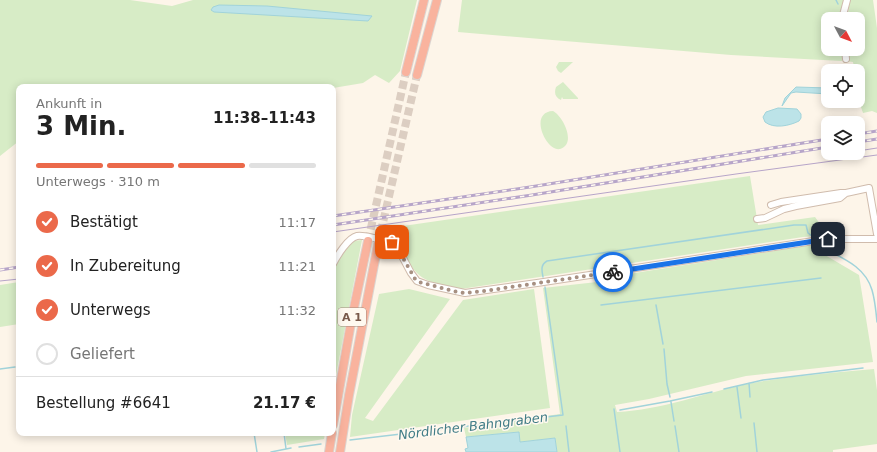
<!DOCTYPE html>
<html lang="de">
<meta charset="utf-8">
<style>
body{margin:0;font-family:"DejaVu Sans",sans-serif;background:#f6f6f6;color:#222;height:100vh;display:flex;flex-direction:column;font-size:15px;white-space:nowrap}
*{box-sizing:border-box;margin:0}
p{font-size:13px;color:#767676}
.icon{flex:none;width:22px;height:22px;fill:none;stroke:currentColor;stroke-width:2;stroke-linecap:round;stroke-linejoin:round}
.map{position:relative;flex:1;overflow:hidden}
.side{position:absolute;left:16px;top:84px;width:320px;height:352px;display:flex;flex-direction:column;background:#fff;border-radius:8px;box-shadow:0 2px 10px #0003}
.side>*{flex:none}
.needle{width:26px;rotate:131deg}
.controls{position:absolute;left:821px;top:12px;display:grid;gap:8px}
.controls a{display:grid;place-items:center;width:44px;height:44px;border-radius:8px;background:#fff;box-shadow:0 2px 10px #0003;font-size:20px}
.pin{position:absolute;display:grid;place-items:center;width:34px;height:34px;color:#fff;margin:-17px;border-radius:8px;box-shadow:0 2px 6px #0006}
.courier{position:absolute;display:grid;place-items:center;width:40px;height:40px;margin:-20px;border:3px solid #1a73e8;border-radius:50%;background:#fff;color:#222;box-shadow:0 1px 5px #0007}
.summary em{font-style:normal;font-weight:800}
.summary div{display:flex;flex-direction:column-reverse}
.summary{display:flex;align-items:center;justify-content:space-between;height:68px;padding:0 20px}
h1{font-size:26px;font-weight:800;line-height:30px}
.bar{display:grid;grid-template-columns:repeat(4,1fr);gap:6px 4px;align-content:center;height:48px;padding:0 20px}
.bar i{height:5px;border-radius:3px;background:#e0e0e0}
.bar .on{background:#eb694a}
.bar p{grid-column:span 4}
.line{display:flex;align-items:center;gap:10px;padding:0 20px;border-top:1px solid #e0e0e0}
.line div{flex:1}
ol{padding:0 20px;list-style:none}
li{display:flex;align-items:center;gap:12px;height:44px}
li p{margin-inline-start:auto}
li .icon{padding:4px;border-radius:50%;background:#eb694a;color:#fff;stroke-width:4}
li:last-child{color:#767676}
li i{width:22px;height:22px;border:2px solid #e0e0e0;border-radius:50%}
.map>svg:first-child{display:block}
.green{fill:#d7ecc6}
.water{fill:#bce3e8;stroke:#a1d3da}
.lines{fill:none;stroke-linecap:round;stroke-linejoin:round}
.stream{stroke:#a1d3da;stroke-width:1.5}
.highway-tunnel{stroke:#dccec2;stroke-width:8;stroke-dasharray:8 4;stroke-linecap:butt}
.minor-casing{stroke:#d0bcad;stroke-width:8}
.highway-casing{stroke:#dcd4d0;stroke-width:10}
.minor{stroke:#fff;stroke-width:6}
.highway{stroke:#f9b39e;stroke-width:8}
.tram{stroke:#b7a5c9;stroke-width:1}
.rail-casing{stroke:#b7a5c9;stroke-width:3}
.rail{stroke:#fff9f0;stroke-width:1.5;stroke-dasharray:4.5;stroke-linecap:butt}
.done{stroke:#a79082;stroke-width:4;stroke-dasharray:0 7.2}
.route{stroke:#1a73e8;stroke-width:5}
.labels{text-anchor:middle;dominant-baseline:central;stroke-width:3;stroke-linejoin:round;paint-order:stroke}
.shield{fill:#fff9f0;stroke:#a18a7c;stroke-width:1}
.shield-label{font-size:11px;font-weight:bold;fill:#795a4b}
.water-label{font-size:13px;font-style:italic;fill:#407c86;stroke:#fff9f0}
</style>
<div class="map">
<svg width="877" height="452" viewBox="0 0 877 452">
<rect width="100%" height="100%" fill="#fdf5e9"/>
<path class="green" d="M 0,0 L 130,0 L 172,6 L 193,0 L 417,0 L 400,71 L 389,83 L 375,75 L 363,83 L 333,88 L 19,87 L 19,141 L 0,156 Z
M 462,0 L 844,0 L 840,19 L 828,19 L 828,49 L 843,49 L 842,61 L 731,55 L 458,32 Z
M 850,0 L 873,0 L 877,28 L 877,113 L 872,111 L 863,113 L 858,98 L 858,71 L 855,71 L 853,62 L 846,61 L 846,49 L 858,49 L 858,19 L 847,19 Z
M 559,62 L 573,62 L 561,73 L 558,71 L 556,67 Z
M 563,82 L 578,98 L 578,99 L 563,99 L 562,97 L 561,100 C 555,97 554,93 556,87 Z
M 553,111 C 563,116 577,144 560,149 C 546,152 528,112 553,111 Z
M 750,176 L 758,225 L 815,217 L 828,235 L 803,237 L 461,289 C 450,286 436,285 427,280 C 408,271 400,246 396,227 Z
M 362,240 L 333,391 L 333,270 L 340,257 L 353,241 Z
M 812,245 L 825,255 L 859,275 L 873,362 L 746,376 L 649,399 L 615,405 L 617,412 C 661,410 704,393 747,384 C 789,376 832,373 874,369 L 877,390 L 877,444 L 833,450 L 833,452 L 557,452 L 555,438 L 520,442 L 519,432 L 466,437 L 464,428 L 560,414 L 543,288 L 597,282 L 603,278 Z
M 19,282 L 19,324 L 0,327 L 0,285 Z
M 409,289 L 450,299 L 365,418 L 373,421 L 463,300 L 534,289 L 550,408 L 350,437 L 352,415 L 379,294 Z
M 285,433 L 325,433 L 324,439 L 287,445 Z"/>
<path class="water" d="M 219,5 L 267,6 L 372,16 L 368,21 L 214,12 L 211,10 L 213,7 Z
M 796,87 L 828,88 L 828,94 L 796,92 L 791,93 L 782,106 L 785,98 Z
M 778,108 L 797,109 L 801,114 L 801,118 L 799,121 C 789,126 774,129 765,122 L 763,117 L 766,112 Z
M 519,432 L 520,442 L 555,438 L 557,452 L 466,452 L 465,449 L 468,448 L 466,437 Z"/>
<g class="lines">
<path class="stream" d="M 836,0 L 838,4
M 819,243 L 821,247 C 842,258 865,266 872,290 C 875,300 876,311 877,322
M 543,277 C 542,271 540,265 547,261 L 794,225 L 806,225 L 808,233 L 812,236
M 601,305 L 821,278
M 656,305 L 663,344
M 664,349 L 667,384 L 670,397
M 0,369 L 15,367
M 749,383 L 750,397
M 737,387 L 741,418
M 724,389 L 763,380 L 863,368
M 671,402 L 674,421
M 614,409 L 620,452
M 620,410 L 670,401 L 712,392
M 754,423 L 757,452
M 566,426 L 569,452
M 675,426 L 679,452
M 254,433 L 257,452
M 284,433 L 286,449
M 350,440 L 563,415 L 545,287
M 299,447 L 321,444
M 271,452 L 291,448"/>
<path class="highway-tunnel" d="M 368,241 L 406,72
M 378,244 L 417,75"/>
<defs>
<path id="minor" d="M 842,19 L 847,0
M 845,49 L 846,59
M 771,205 L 781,202 L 841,193 L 846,193
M 757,219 L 765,218 L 784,209 L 796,206 L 840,198 L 846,193 L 869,188 L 877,234
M 333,264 C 337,256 348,238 357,236 C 364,235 372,238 379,239 C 385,240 392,240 396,245 L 411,273 L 417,281 L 428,285 L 465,293 L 537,283 L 827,239 L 877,239"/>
<path id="highway" d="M 406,72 L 424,0
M 417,75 L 437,0
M 333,425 L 352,317 L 368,241
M 329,452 L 332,433
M 340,452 L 349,395 L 378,244"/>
</defs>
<use href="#minor" class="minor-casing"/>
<use href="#highway" class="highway-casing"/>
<use href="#minor" class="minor"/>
<use href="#highway" class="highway"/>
<path class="tram" d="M 858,151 L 877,148
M 333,232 L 736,174 L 877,155
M 0,281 L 19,279"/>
<defs>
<path id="rail" d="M 858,134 L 877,131
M 858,142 L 877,139
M 333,216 L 530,187 L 828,139
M 333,225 L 532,195 L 828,147
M 0,270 L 19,267"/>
</defs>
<use href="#rail" class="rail-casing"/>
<use href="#rail" class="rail"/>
</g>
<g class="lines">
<path class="done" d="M 392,242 L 399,251 L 415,279 L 419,282 L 457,292 L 465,293 L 484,291 L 613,272"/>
<path class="route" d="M 613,272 L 828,239"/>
</g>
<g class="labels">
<rect class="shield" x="338" y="308" width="28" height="18" rx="3"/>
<g class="shield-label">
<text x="352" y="317">A 1</text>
</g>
<g class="water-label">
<text transform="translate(473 426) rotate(-7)">Nördlicher Bahngraben</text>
</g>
</g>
</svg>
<div class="controls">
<a><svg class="needle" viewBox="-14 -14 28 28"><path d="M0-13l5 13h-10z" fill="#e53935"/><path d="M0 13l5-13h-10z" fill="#767676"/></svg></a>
<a><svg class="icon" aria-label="locate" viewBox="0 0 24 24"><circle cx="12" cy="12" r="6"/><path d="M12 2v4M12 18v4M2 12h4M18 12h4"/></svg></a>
<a><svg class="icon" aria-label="layers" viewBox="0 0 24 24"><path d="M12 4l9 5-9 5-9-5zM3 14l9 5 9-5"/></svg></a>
</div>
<div class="pin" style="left:392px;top:242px;background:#ea580c"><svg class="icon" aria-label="bag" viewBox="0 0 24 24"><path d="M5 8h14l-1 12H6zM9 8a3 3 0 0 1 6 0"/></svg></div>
<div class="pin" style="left:828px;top:239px;background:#1f2937"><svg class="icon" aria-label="home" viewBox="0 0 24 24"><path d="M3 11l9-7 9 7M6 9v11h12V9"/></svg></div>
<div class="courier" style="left:613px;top:272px"><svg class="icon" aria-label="bike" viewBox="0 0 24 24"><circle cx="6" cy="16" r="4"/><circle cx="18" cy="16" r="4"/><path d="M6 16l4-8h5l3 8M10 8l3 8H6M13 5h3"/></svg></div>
<section class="side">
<div class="summary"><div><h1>3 Min.</h1><p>Ankunft in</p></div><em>11:38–11:43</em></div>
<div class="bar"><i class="on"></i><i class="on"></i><i class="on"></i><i></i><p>Unterwegs · 310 m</p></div>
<ol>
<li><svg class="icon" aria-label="check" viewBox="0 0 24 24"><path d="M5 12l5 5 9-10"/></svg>Bestätigt<p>11:17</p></li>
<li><svg class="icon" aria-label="check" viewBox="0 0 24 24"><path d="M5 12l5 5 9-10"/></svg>In Zubereitung<p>11:21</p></li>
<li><svg class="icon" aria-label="check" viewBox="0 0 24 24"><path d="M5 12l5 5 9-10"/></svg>Unterwegs<p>11:32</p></li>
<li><i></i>Geliefert</li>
</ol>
<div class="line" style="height:52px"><div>Bestellung #6641</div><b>21.17 €</b></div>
</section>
</div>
